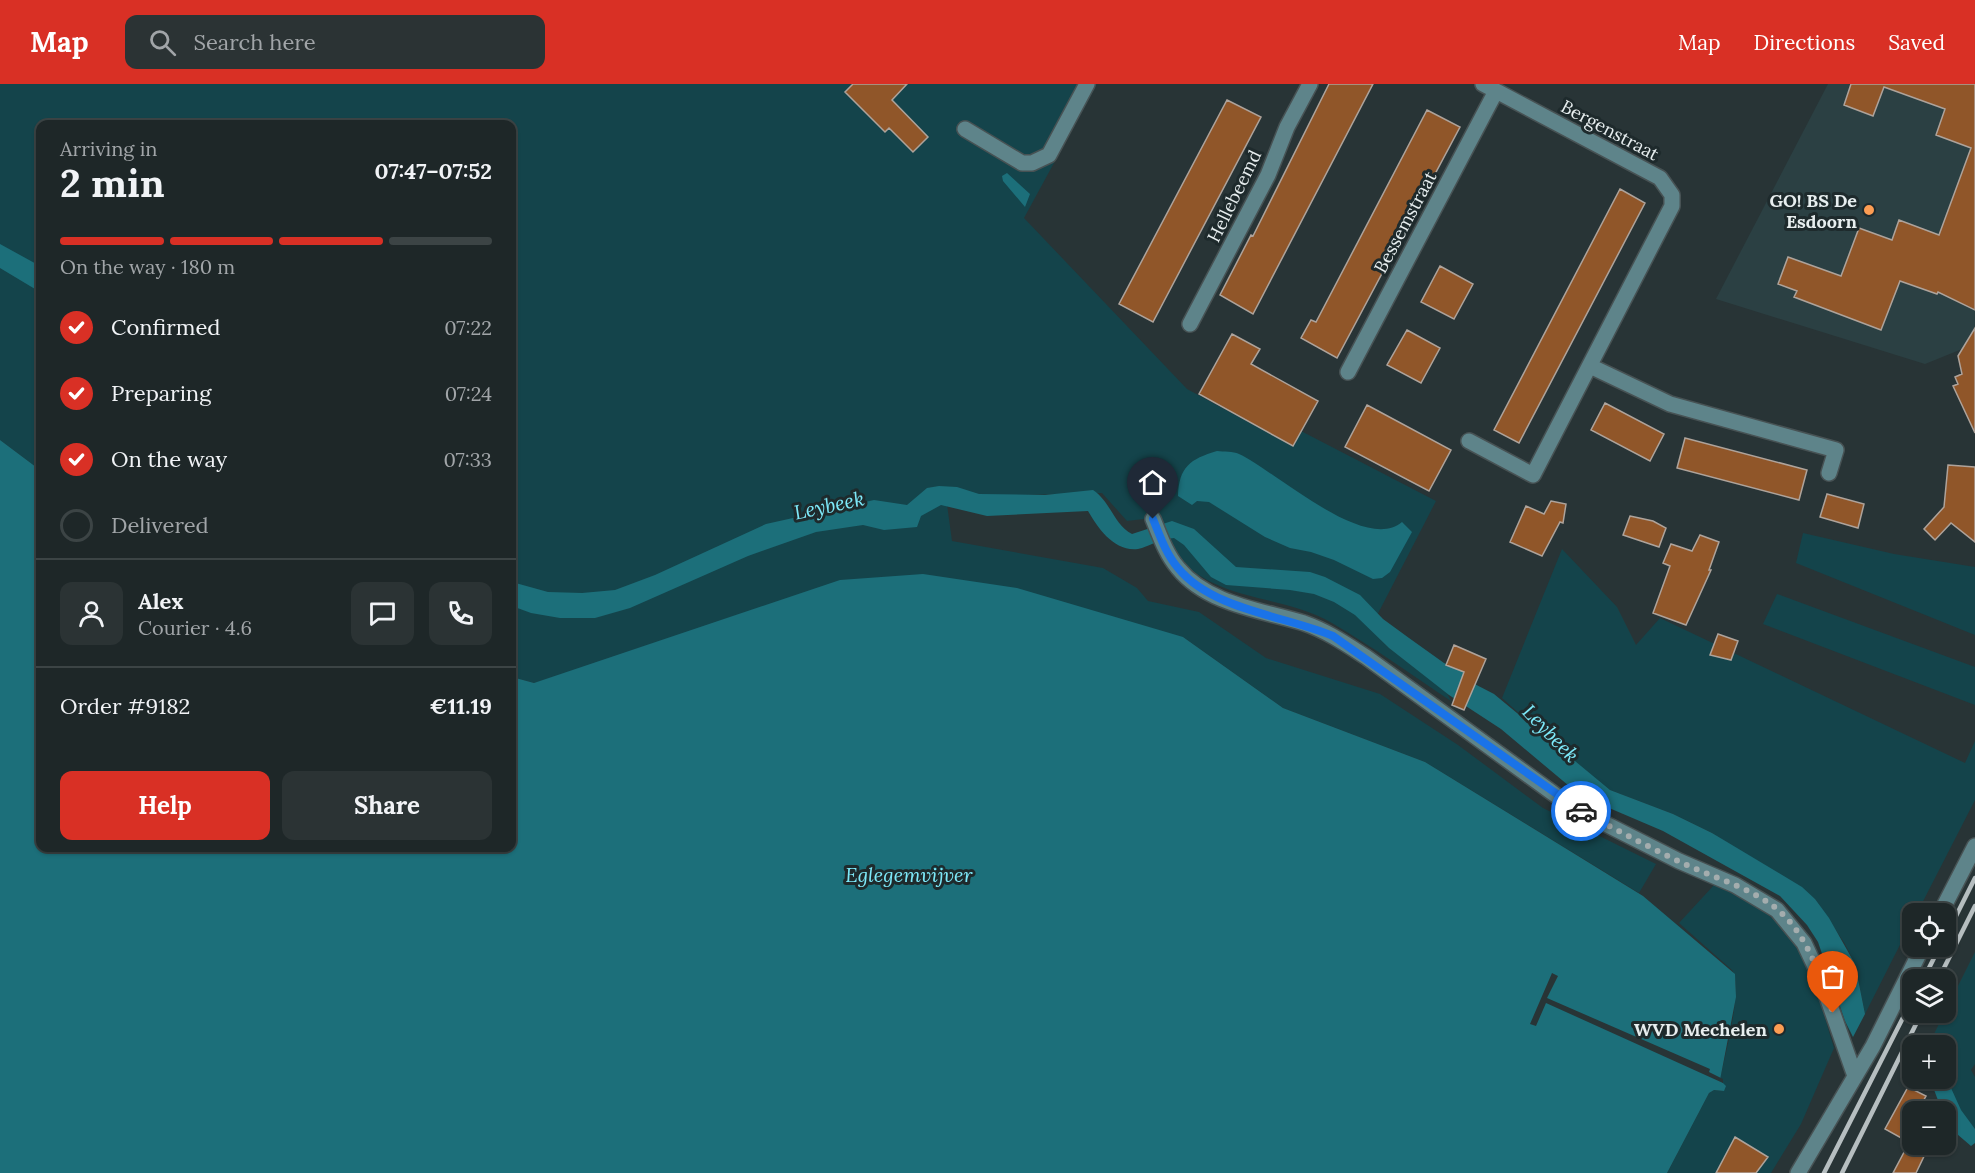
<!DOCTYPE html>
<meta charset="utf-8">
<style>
body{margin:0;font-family:Lora,serif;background:#2b3334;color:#f1f3f6;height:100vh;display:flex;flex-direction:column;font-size:22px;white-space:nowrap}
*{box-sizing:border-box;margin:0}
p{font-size:20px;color:#a1a5a8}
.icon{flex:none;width:33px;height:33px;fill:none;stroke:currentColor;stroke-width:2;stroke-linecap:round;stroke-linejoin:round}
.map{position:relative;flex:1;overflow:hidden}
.drawer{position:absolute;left:36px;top:36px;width:480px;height:732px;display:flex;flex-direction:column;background:#1e2728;border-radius:12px;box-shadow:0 2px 4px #0004,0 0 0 2px #3c4445}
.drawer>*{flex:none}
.tools{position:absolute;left:1902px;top:819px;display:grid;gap:12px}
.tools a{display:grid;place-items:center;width:54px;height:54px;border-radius:12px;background:#1e2728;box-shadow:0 2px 4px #0004,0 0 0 2px #3c4445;font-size:30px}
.pin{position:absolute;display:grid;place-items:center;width:51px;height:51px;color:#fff;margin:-62px -26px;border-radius:50% 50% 50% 0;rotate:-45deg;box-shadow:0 0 6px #0007}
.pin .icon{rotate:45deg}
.courier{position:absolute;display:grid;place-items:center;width:60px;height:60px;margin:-30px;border:4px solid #1a73e8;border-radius:50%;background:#fff;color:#222;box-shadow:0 2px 8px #0007}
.head em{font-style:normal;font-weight:800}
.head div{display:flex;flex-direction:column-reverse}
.head{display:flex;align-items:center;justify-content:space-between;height:102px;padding:0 24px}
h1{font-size:39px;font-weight:800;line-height:45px}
.bar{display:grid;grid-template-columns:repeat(4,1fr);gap:9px 6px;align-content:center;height:72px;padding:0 24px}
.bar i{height:8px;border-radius:4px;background:#3c4445}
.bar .on{background:#d93025}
.bar p{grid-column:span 4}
.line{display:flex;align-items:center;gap:15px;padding:0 24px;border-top:2px solid #3c4445}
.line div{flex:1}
.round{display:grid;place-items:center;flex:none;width:63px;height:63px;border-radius:12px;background:#2b3334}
ol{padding:0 24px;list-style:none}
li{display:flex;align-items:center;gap:18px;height:66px}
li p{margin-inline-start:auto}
li .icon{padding:6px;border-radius:50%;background:#d93025;color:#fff;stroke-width:4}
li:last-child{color:#a1a5a8}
li i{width:33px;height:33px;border:3px solid #3c4445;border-radius:50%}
.button{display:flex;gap:12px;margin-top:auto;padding:12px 24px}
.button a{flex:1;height:69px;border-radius:12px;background:#d93025;color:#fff;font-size:24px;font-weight:800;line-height:69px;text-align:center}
.button a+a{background:#2b3334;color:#f1f3f6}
header{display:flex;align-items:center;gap:36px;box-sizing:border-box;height:84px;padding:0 30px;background:#d93025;color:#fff}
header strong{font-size:28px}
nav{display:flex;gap:33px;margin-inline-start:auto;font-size:21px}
.search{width:420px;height:54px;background:#2b3334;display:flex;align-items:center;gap:15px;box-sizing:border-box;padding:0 21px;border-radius:12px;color:#a1a5a8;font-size:22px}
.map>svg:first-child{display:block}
.built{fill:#2b4043}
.green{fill:#14444b}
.water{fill:#1c6f7a}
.pier{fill:#283436}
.building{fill:#905629;stroke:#aea39b;stroke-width:1.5}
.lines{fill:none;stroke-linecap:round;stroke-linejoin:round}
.minor-casing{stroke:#475254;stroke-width:18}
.minor{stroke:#5e848a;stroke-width:15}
.rail{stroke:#b6bec0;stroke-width:4.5}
.done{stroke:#a4adae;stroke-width:6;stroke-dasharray:0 10.8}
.route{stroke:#1a73e8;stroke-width:8}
.poi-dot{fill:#fc9d53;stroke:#1e2a2c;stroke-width:2}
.labels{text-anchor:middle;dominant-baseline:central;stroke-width:6;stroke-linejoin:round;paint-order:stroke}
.street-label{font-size:18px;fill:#e7eeef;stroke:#1e2a2c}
.poi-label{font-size:18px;font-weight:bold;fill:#e7eeef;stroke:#1e2a2c;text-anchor:end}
.water-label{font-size:20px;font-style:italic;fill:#7de9f9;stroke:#1e2a2c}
</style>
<header>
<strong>Map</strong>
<div class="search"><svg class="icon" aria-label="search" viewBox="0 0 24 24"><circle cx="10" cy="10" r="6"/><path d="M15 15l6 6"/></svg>Search here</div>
<nav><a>Map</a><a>Directions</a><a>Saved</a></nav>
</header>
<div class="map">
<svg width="1975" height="1089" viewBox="0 0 1975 1089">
<rect width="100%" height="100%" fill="#283436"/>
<path class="built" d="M 1828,0 L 1975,0 L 1975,243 L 1962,265 L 1925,280 L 1716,215 Z"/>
<path class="green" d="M 0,0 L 1097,0 L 1024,134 L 1187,305 L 1293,362 L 1301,347 L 1436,417 L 1370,545 L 1388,563 L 1447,609 L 1451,617 C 1412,591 1373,563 1332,539 C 1282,510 1218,519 1175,471 C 1167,461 1164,445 1160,433 L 1127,437 L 1102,409 L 946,413 L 952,457 L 1103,484 L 1137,504 L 1148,517 L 1199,528 L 1266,574 L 1380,610 L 1458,661 L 1543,724 L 1656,780 L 1639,809 L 1425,678 L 1283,624 L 1183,553 L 534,599 L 512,593 L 512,40 L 40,40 L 40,386 L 0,356 Z
M 1803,449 L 1894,470 L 1975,483 L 1975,551 L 1796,479 Z
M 1562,465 L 1617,523 L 1636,561 L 1660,534 L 1965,679 L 1975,657 L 1975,716 L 1917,829 L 1912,830 L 1912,837 L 1865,930 L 1855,880 L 1845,860 L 1815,815 L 1712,749 L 1673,730 L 1610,706 L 1580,684 L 1502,614 Z
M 1777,510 L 1975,583 L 1975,621 L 1763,540 Z
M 1715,800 C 1731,810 1748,816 1763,827 C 1807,858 1819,916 1834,964 L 1801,1040 L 1771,1089 L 1667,1089 L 1709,1009 L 1714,1006 L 1724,1007 L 1720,996 C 1724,974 1744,903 1732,886 L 1679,839 Z
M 1975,868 L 1975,980 L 1971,986 L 1975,993 L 1975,1045 C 1950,1019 1946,995 1946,962 L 1928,962 Z"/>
<path class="water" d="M 1007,89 L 1030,110 L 1025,123 L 1003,97 L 1002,92 Z
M 0,160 L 40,182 L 40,208 L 0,184 Z
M 0,356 L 40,386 L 40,764 L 512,764 L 512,593 L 534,599 L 840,496 L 923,490 L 1017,504 L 1183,553 L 1283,624 L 1425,678 L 1643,812 L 1735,890 L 1736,913 L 1720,996 L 1726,1002 L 1724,1007 L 1714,1006 L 1709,1009 L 1667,1089 L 0,1089 Z
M 1217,367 C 1224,368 1233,367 1239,370 C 1274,386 1365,470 1402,438 L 1412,448 L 1390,488 L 1382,494 L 1373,495 L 1334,476 L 1311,468 L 1290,464 L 1265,453 L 1209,418 L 1197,417 L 1192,421 L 1178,412 C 1179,383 1190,375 1217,367 Z
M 939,402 L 957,403 L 979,410 L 1045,411 L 1093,406 C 1111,418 1114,441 1132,450 L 1172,437 L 1194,445 L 1236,483 L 1310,488 L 1325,493 L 1360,511 L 1383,535 L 1409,554 L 1444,579 L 1464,588 L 1463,594 L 1494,610 L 1610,706 L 1673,730 L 1712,749 L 1802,803 L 1815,815 L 1829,834 L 1855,880 L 1865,930 L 1853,953 L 1845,937 L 1818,858 L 1807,841 L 1780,812 L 1663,747 L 1581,712 L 1501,645 L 1449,611 L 1389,564 L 1355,531 L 1334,518 L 1314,510 L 1290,506 L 1226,501 L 1211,493 L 1184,461 L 1174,454 C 1157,455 1149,463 1138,465 C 1114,468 1098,444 1088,427 L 987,432 L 941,421 L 921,432 L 917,443 L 884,446 L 863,441 L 816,448 L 748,472 L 630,524 L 595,534 L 560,534 L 531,529 L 512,522 L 512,498 L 548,508 L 582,509 L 615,506 L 655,491 L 766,440 L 874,416 L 907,421 L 927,404 Z
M 1946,993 L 1961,1026 L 1975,1045 L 1975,1059 L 1971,1062 L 1950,1044 L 1946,1028 L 1942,1027 L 1930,995 Z"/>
<path class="pier" d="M 1552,889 L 1558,892 L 1547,914 L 1710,985 L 1709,988 L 1723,995 L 1723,999 L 1546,919 L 1536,942 L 1530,940 Z"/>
<path class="building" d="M 853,0 L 907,0 L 892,16 L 928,53 L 913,68 L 889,44 L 885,48 L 845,8 Z
M 1329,0 L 1373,0 L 1253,230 L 1220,211 L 1251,151 L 1253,152 Z
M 1851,0 L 1975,0 L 1975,226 L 1938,208 L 1937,210 L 1900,197 L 1881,246 L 1794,213 L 1797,207 L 1778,200 L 1788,173 L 1841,192 L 1859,144 L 1892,156 L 1899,136 L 1939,151 L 1971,64 L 1936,51 L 1945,25 L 1884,3 L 1873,32 L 1844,21 Z
M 1227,16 L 1261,33 L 1153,238 L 1119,220 Z
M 1427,26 L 1460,43 L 1337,274 L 1301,254 L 1311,236 L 1316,238 Z
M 1620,105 L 1645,119 L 1519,359 L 1494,346 Z
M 1440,182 L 1473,200 L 1454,235 L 1421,218 Z
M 1975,244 L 1975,349 L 1953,302 L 1958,300 L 1955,293 L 1962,290 L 1958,272 Z
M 1407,246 L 1440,264 L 1421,299 L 1387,281 Z
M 1232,250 L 1260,265 L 1251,280 L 1318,317 L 1293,362 L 1199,310 Z
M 1605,319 L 1664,350 L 1650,377 L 1591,346 Z
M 1367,321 L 1451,366 L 1429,407 L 1345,363 Z
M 1685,354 L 1807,386 L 1799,416 L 1677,384 Z
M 1948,381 L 1975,383 L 1975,458 L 1951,439 L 1935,456 L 1924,445 L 1944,423 Z
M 1827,410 L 1864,420 L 1858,444 L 1820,433 Z
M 1551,417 L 1566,420 L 1563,439 L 1560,438 L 1542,472 L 1510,458 L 1526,422 L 1544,430 Z
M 1630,432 L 1653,437 L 1666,444 L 1659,463 L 1623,451 Z
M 1700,451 L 1719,458 L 1709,486 L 1711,486 L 1686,541 L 1653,529 L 1670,482 L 1663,479 L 1671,460 L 1692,467 Z
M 1718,550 L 1738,557 L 1731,576 L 1710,571 Z
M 1454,561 L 1486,575 L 1464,626 L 1452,621 L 1464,588 L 1446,581 Z
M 1908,1003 L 1926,1012 L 1917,1028 L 1912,1028 L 1912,1037 L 1903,1055 L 1885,1045 Z
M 1735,1053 L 1768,1073 L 1756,1089 L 1716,1089 Z
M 1910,1057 L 1927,1066 L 1916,1089 L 1893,1089 Z"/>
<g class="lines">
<defs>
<path id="minor" d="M 965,45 L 1022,79 L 1032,79 L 1049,71 L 1087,0
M 1190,240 L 1268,91 L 1287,43 L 1310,0
M 1590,282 L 1670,320 L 1836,366 L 1829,389
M 1348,288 L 1496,7
M 1469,357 L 1533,391 L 1672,122 L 1672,111 L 1660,94 L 1483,0
M 1153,435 C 1160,452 1166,470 1178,484 C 1208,521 1262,526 1304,539 C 1327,547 1346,560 1366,573 L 1572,723 L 1679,777 L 1735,801 L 1777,826 L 1804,859 L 1820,893 L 1855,992
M 1940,830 L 1975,762
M 1798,1089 L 1873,962 L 1923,862"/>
</defs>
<use href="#minor" class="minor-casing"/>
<use href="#minor" class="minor"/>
<path class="rail" d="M 1946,852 L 1975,794
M 1923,896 L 1940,862
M 1938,896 L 1975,822
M 1824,1089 L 1912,916
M 1842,1089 L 1922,928"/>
</g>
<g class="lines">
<path class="done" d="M 1581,727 C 1613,744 1645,761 1678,777 C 1711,793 1748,802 1777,825 C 1807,850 1821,893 1833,929"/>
<path class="route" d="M 1153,435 C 1160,452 1166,470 1178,484 C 1212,526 1286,532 1333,552 L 1581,727"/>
</g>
<g class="poi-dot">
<circle cx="1869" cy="126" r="6"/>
<circle cx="1779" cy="945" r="6"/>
</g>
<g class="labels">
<g class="street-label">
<text transform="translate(1610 46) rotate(28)">Bergenstraat</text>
<text transform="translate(1234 112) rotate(-64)">Hellebeemd</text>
<text transform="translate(1405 138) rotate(-62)">Bessemstraat</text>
</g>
<g class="poi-label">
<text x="1857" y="116">GO! BS De<tspan x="1857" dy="21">Esdoorn</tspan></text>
<text x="1767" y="945">WVD Mechelen</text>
</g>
<g class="water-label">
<text transform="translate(829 421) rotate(-12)">Leybeek</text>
<text transform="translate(1551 649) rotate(46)">Leybeek</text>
<text x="909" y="790">Eglegemvijver</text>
</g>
</g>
</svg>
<div class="tools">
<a><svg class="icon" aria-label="locate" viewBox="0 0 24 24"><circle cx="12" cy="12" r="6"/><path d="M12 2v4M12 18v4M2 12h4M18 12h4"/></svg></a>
<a><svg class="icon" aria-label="layers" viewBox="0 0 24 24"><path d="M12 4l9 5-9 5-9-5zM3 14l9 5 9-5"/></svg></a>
<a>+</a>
<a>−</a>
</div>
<div class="pin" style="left:1833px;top:929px;background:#ea580c"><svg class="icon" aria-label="bag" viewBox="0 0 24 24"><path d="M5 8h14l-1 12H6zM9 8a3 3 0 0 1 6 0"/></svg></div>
<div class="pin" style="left:1153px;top:435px;background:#1f2937"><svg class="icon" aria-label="home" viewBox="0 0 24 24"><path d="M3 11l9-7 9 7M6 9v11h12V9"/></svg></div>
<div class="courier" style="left:1581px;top:727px"><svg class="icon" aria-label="car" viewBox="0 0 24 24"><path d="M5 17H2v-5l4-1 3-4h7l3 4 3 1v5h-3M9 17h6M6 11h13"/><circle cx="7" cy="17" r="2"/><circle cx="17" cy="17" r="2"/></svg></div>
<section class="drawer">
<div class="head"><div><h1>2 min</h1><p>Arriving in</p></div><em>07:47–07:52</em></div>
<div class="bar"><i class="on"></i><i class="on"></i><i class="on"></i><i></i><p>On the way · 180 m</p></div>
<ol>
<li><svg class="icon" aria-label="check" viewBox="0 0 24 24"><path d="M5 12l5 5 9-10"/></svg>Confirmed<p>07:22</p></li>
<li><svg class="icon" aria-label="check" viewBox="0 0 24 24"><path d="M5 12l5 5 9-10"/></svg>Preparing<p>07:24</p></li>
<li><svg class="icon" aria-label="check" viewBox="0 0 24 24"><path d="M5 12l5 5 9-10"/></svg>On the way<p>07:33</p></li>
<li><i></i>Delivered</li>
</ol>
<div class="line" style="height:108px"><a class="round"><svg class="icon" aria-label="person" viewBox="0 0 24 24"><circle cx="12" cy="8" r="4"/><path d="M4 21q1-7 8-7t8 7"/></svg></a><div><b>Alex</b><p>Courier · 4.6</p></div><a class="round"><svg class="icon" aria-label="chat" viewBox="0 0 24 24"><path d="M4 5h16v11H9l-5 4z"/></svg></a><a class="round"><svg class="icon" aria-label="phone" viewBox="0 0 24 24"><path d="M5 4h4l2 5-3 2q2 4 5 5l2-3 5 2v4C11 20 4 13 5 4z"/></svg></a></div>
<div class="line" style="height:78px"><div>Order #9182</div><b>€11.19</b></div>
<div class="button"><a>Help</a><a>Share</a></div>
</section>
</div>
